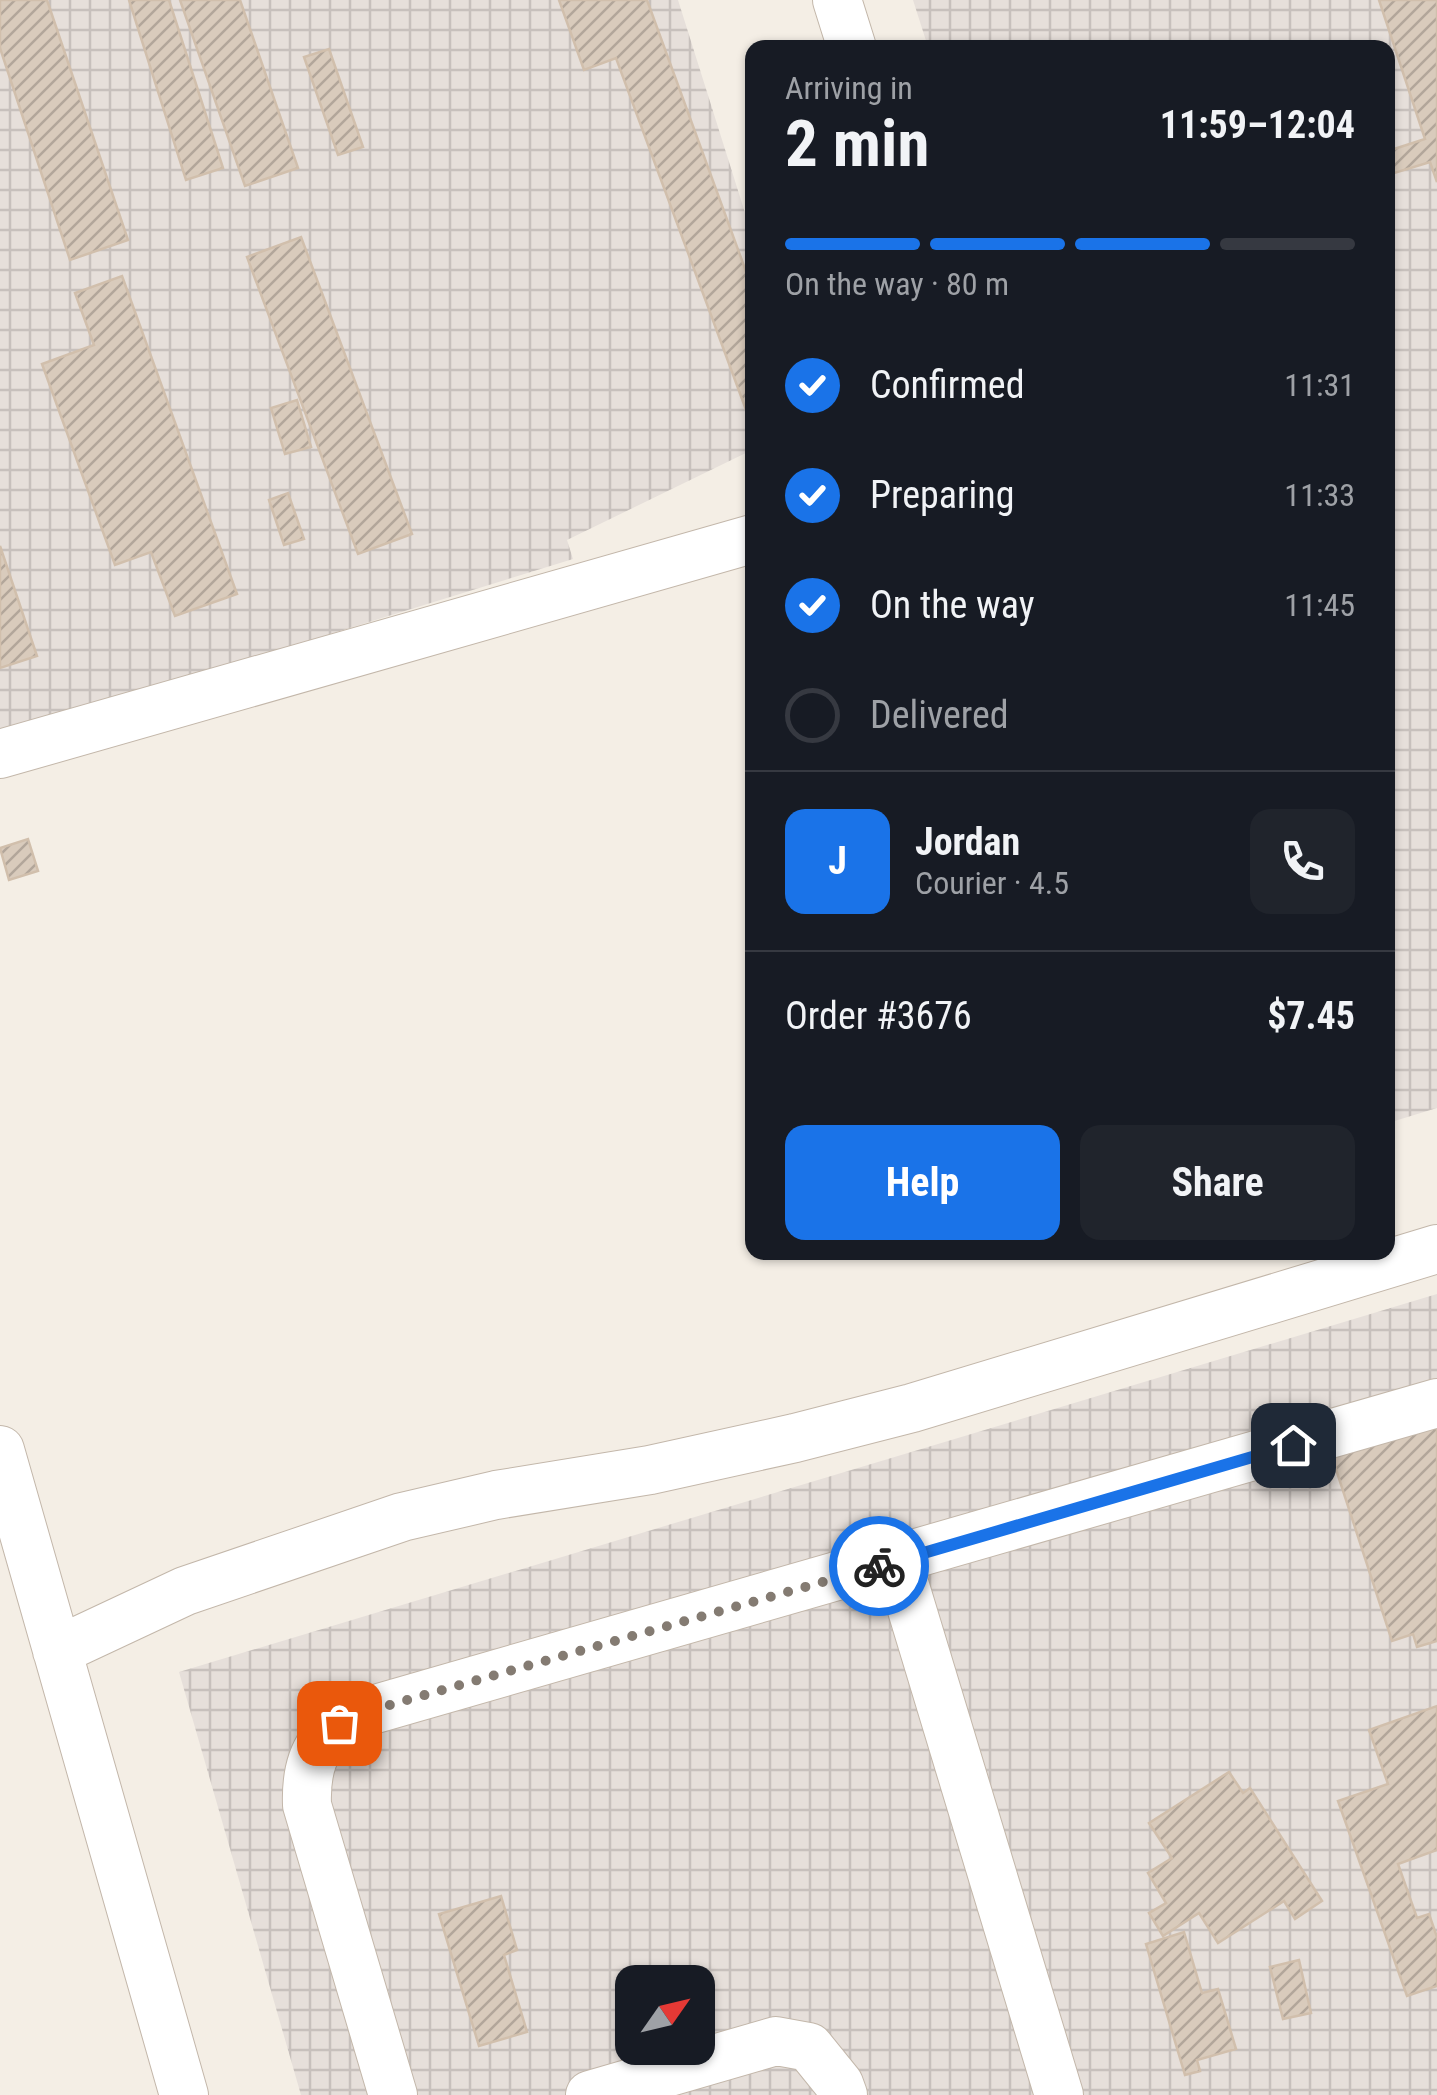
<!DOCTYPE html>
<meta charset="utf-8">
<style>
body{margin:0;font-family:"Roboto Condensed",sans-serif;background:#20242c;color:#f1f3f6;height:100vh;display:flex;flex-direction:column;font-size:38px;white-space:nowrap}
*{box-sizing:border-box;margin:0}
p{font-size:32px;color:#9ea1a6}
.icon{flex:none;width:55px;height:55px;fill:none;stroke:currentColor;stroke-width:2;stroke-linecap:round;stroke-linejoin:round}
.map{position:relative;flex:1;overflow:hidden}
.details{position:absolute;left:745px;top:40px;width:650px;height:1220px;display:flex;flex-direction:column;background:#171b24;border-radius:20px;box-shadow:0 2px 8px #0004}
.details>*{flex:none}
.needle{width:65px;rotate:56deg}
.controls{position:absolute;left:615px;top:1965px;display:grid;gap:20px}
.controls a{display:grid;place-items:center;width:100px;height:100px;border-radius:20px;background:#171b24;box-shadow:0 2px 8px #0004;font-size:50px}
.pin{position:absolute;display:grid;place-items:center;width:85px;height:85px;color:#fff;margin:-42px;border-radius:20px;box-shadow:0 5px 15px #0006}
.courier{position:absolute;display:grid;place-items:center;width:100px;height:100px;margin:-50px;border:8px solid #1a73e8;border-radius:50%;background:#fff;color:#222;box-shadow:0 2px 12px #0007}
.head em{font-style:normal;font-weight:700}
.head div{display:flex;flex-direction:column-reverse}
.head{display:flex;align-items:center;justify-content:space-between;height:170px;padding:0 40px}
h1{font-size:65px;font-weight:700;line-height:75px}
.bar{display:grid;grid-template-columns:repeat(4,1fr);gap:15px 10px;align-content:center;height:120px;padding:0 40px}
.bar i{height:12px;border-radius:8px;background:#363941}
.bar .current{background:#1a73e8}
.bar p{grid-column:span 4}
.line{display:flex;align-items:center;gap:25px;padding:0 40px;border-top:2px solid #363941}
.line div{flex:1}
.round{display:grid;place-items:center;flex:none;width:105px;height:105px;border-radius:20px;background:#20242c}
ol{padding:0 40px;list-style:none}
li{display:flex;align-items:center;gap:30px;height:110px}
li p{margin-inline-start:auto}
li .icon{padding:10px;border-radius:50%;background:#1a73e8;color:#fff;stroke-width:4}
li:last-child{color:#9ea1a6}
li i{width:55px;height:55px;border:5px solid #363941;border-radius:50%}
.cta{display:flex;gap:20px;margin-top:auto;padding:20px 40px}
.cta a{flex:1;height:115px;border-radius:20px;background:#1a73e8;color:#fff;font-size:40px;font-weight:700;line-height:115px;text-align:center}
.cta a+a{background:#20242c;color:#f1f3f6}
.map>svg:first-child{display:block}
.industrial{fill:url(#industrial-grid);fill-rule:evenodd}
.building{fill:url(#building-hatch);stroke:#d1bfac;stroke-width:2.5}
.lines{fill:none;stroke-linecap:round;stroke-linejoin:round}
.minor-casing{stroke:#c3b7aa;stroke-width:50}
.minor{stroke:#fff;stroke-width:48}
.done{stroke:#847b72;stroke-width:10;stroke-dasharray:0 18}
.route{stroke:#1a73e8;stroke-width:12}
</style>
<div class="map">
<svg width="1437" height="2095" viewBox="0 0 1437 2095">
<defs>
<pattern id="industrial-grid" width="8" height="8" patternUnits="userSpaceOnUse" patternTransform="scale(2.5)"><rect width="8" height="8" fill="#e6dfda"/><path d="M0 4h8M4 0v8" fill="none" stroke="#c7c0bc"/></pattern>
<pattern id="building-hatch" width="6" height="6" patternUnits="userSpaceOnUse" patternTransform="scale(2.5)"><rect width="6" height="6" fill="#d9cbbc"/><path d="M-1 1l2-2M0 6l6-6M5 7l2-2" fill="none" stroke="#b2a69a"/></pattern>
</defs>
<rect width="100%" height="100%" fill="#f4eee5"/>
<path class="industrial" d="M 0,0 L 678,0 L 752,235 L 752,450 L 567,540 L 573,559 L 0,736 Z
M 913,0 L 1437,0 L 1437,1108 L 1388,1123 L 1388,48 L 928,47 Z
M 1437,1294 L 1437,2095 L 301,2095 L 179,1672 ZM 632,1982 L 698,1982 L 698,2048 L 632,2048 Z"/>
<path class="building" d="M 0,0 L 47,0 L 128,240 L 70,260 L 0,48 Z
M 129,0 L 169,0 L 223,168 L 186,180 Z
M 180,0 L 240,0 L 298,168 L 245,186 Z
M 559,0 L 647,0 L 752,288 L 752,426 L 616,58 L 584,70 Z
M 1379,0 L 1437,0 L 1437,182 L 1430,162 L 1391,174 L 1388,165 L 1388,151 L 1425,139 Z
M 329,49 L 363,147 L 338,155 L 304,57 Z
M 301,237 L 412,534 L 358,554 L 247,257 Z
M 122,276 L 237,594 L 175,616 L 151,552 L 115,565 L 42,364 L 94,345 L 75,293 Z
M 297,400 L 311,447 L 285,454 L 271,408 Z
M 288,493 L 304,539 L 284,545 L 269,500 Z
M 0,546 L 37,656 L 0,668 Z
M 28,839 L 38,871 L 9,880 L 0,848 Z
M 1437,1423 L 1437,1641 L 1417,1647 L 1413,1634 L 1392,1641 L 1332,1457 Z
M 1437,1706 L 1437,1850 L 1398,1864 L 1417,1918 L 1429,1914 L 1437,1937 L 1437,1986 L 1407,1996 L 1338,1801 L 1388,1784 L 1369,1730 Z
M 1229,1772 L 1243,1793 L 1250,1788 L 1322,1901 L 1295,1919 L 1284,1901 L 1218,1943 L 1199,1913 L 1163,1936 L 1149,1913 L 1166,1903 L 1148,1873 L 1172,1858 L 1149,1823 Z
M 501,1896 L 517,1950 L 504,1955 L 527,2032 L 479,2046 L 439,1914 Z
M 1184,1932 L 1202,1993 L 1218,1989 L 1236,2049 L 1197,2060 L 1200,2071 L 1185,2075 L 1146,1944 Z
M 1299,1960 L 1311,2013 L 1283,2019 L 1270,1967 Z"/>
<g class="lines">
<defs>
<path id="minor" d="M 837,0 L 852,48
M 0,754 L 752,539
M 0,1450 L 184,2095
M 897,1560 L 1059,2095
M 57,1651 L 185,1591 L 402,1517 L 496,1495 L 650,1470 L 795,1438 L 912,1408 L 1437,1249
M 393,2095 L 307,1805 C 305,1751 324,1729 372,1710 L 1437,1403
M 590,2095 L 776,2041 L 809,2047 L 839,2084 L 843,2095"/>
</defs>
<use href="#minor" class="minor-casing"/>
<use href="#minor" class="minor"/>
</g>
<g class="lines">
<path class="done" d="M 339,1723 L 372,1710 L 879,1566"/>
<path class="route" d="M 879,1566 L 1293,1445"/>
</g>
</svg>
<div class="controls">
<a><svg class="needle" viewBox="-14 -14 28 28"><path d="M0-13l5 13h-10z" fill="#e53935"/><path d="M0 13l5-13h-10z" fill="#9ea1a6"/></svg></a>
</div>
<div class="pin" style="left:339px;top:1723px;background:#ea580c"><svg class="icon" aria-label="bag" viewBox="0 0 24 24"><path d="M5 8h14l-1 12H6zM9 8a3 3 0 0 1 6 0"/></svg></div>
<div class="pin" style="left:1293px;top:1445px;background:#1f2937"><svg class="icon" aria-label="home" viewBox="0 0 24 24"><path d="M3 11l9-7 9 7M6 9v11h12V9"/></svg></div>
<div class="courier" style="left:879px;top:1566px"><svg class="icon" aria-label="bike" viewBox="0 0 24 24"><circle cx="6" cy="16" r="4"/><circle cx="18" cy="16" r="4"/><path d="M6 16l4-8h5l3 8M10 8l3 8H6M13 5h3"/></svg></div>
<section class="details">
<div class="head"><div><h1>2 min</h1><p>Arriving in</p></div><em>11:59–12:04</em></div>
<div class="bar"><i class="current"></i><i class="current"></i><i class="current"></i><i></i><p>On the way · 80 m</p></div>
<ol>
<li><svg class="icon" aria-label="check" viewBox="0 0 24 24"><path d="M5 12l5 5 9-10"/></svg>Confirmed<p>11:31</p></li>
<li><svg class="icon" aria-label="check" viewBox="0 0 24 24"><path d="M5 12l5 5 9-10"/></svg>Preparing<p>11:33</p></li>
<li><svg class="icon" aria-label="check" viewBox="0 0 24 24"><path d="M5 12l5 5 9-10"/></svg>On the way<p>11:45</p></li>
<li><i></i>Delivered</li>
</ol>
<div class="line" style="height:180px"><b class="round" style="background:#1a73e8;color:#fff">J</b><div><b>Jordan</b><p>Courier · 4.5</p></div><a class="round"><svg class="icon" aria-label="phone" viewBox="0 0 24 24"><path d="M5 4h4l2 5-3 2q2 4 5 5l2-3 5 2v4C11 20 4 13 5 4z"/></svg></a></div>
<div class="line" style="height:130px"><div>Order #3676</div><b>$7.45</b></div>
<div class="cta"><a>Help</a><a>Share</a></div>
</section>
</div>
